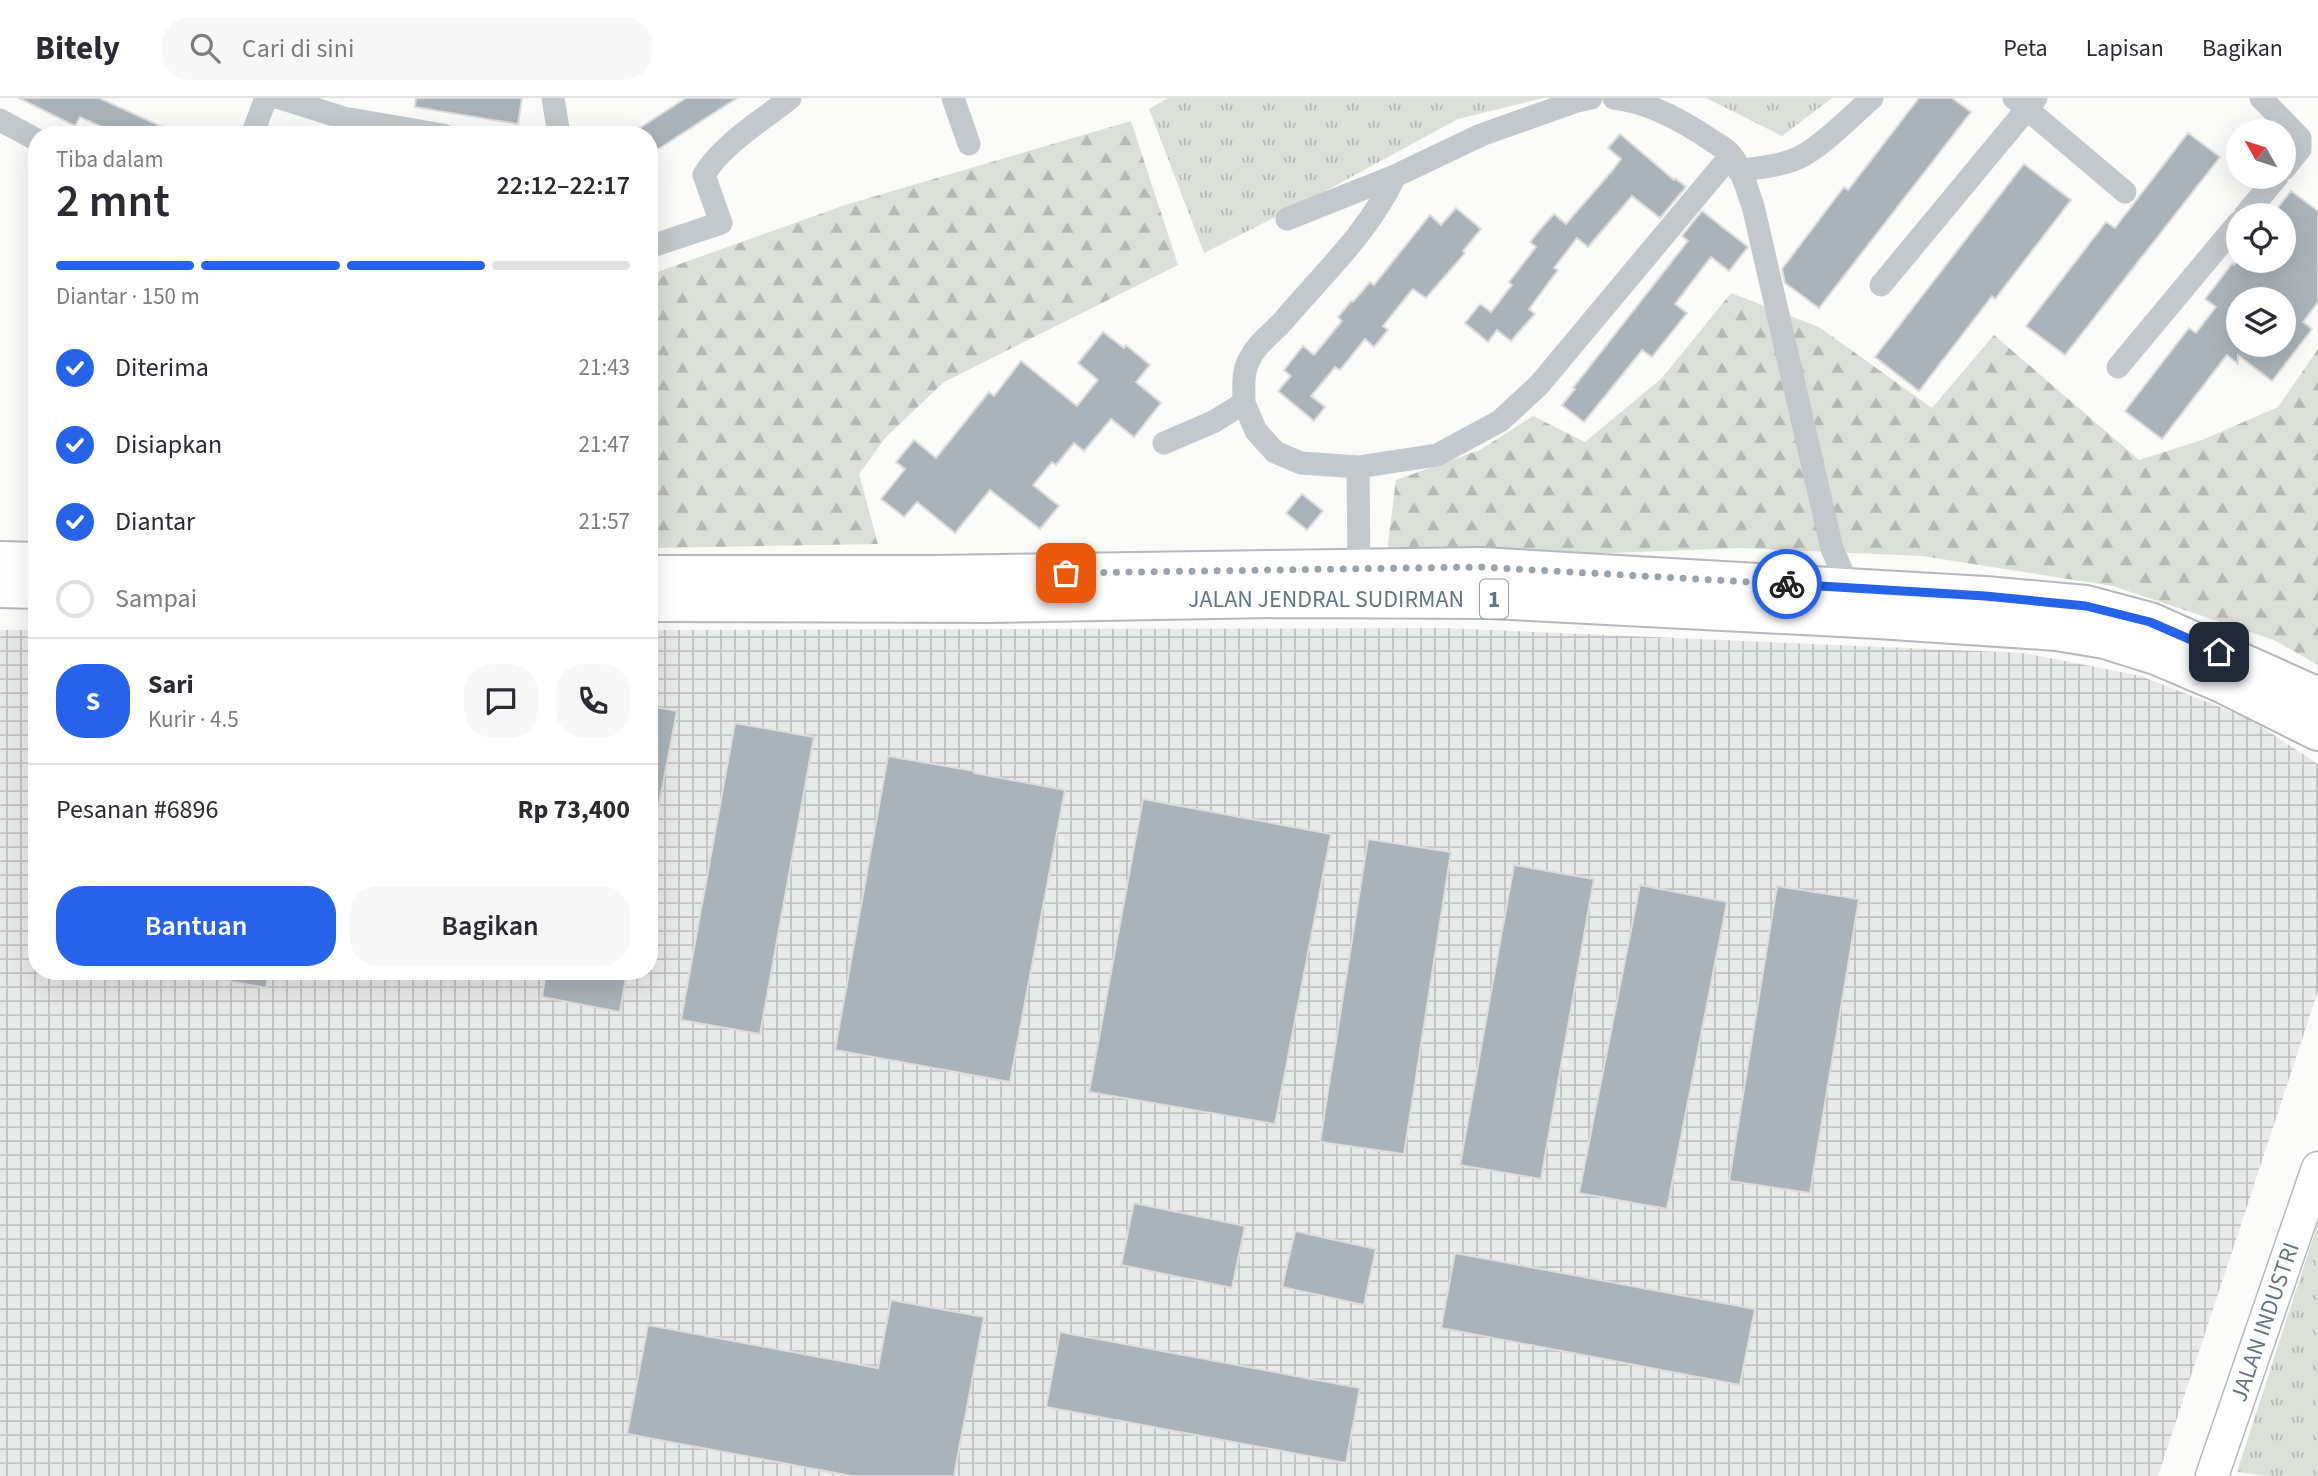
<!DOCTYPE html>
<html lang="id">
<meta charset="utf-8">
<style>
body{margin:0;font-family:"Source Sans 3",sans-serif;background:#f7f7f7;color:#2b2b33;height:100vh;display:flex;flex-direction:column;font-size:26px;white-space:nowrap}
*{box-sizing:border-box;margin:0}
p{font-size:23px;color:#7c7c81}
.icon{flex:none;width:38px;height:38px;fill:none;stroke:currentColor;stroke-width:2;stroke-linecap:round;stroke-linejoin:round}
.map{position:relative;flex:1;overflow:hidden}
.drawer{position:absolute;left:28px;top:28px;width:630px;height:854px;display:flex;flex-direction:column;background:#fff;border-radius:28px;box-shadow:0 7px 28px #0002}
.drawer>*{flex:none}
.needle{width:46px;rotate:309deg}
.fabs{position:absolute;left:2226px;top:21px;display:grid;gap:14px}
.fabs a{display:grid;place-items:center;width:70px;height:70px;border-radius:50%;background:#fff;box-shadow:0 7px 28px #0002;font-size:35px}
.pin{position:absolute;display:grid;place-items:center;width:60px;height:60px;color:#fff;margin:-30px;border-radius:14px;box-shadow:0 4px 10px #0006}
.courier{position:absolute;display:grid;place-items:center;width:70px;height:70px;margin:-35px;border:5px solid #2563eb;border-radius:50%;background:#fff;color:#222;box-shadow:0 2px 9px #0007}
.headline em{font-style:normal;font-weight:600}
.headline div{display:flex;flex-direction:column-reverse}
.headline{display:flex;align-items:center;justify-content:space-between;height:119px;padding:0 28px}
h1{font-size:46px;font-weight:600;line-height:52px}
.bar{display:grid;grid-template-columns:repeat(4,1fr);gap:10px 7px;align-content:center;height:84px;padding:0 28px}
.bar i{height:9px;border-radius:5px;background:#e1e1e2}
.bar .selected{background:#2563eb}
.bar p{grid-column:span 4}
.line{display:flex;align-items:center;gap:18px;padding:0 28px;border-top:2px solid #e1e1e2}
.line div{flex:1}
.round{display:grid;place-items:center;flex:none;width:74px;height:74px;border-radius:28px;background:#f7f7f7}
ol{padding:0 28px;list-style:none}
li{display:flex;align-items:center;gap:21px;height:77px}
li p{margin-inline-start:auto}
li .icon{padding:7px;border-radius:50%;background:#2563eb;color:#fff;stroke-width:4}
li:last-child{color:#7c7c81}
li i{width:38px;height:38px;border:4px solid #e1e1e2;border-radius:50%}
.primary-button{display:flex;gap:14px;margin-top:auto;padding:14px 28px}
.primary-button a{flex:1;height:80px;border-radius:28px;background:#2563eb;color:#fff;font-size:28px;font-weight:600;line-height:80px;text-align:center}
.primary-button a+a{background:#f7f7f7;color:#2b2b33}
header{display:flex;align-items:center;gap:42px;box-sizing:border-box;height:98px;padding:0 35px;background:#fff;border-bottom:2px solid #e1e1e2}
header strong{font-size:33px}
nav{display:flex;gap:38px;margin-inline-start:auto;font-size:24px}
.search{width:490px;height:63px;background:#f7f7f7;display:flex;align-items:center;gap:18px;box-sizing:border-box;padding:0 24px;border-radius:28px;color:#7c7c81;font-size:26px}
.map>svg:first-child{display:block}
.industrial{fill:url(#industrial-grid)}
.forest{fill:url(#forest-firs)}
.park{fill:url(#park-tufts)}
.building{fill:#aab3b9;stroke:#dcdcda;stroke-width:2;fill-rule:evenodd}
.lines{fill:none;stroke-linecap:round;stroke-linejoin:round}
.secondary-casing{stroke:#b3babf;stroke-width:35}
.highway-casing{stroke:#b4b9bd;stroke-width:42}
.street{stroke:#c3c8cc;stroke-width:23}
.secondary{stroke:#fff;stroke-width:32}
.highway{stroke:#fff;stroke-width:38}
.done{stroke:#99a4ac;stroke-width:7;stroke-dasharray:0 12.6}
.route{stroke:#2563eb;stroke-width:9}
.labels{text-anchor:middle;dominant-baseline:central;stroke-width:7;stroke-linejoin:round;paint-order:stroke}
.shield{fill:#fff;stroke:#939fa8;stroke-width:2}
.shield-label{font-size:23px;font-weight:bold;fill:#657683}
.street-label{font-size:24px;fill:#657683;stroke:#fff}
</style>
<header>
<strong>Bitely</strong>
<div class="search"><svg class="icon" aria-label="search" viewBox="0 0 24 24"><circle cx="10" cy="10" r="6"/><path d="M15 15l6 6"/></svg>Cari di sini</div>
<nav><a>Peta</a><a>Lapisan</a><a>Bagikan</a></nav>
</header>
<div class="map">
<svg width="2318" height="1378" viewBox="0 0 2318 1378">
<defs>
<pattern id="industrial-grid" width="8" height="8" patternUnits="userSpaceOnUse" patternTransform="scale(1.75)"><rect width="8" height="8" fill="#e8e9e9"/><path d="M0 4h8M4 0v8" fill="none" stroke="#c0c1c2"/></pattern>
<pattern id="forest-firs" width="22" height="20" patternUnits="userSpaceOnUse" patternTransform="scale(1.75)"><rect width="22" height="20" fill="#dadfd7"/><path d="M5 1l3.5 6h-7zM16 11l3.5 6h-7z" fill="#b4b9b4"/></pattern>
<pattern id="park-tufts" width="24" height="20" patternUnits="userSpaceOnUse" patternTransform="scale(1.75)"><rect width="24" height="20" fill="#dadfd7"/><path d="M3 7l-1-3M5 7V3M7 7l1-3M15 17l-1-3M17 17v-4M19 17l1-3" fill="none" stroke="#b4b9b4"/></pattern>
</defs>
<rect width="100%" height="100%" fill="#fafaf8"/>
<path class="industrial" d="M 1445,530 L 2024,555 L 2141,578 L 2248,620 L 2318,666 L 2318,893 L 2158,1378 L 0,1378 L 0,532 L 37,532 L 37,873 L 649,873 L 649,532 Z"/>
<path class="forest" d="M 1131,23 L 1178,167 L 944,284 L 886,339 L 859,376 L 878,446 L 649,450 L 649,177 L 845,107 Z
M 1731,195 L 1819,229 L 1932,310 L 1994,237 L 2139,362 L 2202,342 L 2278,309 L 2318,251 L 2318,567 L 2274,542 L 2113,488 L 1922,458 L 1740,450 L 1582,456 L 1387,453 L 1396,382 L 1480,352 L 1533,318 L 1585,344 L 1662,280 Z"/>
<path class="park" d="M 1168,0 L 1543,0 L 1458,21 L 1305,104 L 1204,155 L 1149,11 Z
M 1706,0 L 1832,0 L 1782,38 Z
M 2318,1125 L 2318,1378 L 2269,1378 L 2237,1374 Z"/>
<path class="building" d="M 19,0 L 99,0 L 180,37 L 120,37 L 80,19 L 75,28 Z
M 416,0 L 522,0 L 518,26 L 415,9 Z
M 686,0 L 737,0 L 649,57 L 649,37 L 629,37 Z
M 1919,0 L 1952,0 L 1971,14 L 1819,210 L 1785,185 L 1782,171 L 1844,89 L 1848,92 Z
M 2188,35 L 2220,59 L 2065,257 L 2026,228 L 2106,124 L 2115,130 Z
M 1620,36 L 1674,82 L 1676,81 L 1686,89 L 1660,120 L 1632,98 L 1588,149 L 1577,140 L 1554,170 L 1558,172 L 1529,211 L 1535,216 L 1524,228 L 1511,243 L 1497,232 L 1488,244 L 1465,225 L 1480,206 L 1491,214 L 1512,187 L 1509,184 L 1536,149 L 1530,144 L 1543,128 L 1554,116 L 1566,126 L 1613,72 L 1621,61 L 1608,50 Z
M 2024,66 L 2071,102 L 1995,201 L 1992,198 L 1919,293 L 1875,259 Z
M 2291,93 L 2318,113 L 2318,204 L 2303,224 L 2312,231 L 2272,283 L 2238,257 L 2238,266 L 2227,257 L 2162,341 L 2125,313 L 2189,230 L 2196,235 L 2216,209 L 2205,201 L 2232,166 L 2234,167 L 2237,163 L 2284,163 L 2284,117 L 2272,117 ZM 2238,201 L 2284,201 L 2284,247 L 2238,247 Z
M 1456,110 L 1481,131 L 1463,153 L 1465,155 L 1426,200 L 1413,191 L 1411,193 L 1383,228 L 1388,232 L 1374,249 L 1365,241 L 1340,272 L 1335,269 L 1311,298 L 1325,309 L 1314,323 L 1278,293 L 1291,278 L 1284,272 L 1303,248 L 1314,257 L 1342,223 L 1338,219 L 1351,203 L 1353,204 L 1370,184 L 1374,187 L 1430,117 L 1441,127 Z
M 1702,113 L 1748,149 L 1729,173 L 1711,159 L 1675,206 L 1687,215 L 1652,259 L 1642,252 L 1584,324 L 1562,307 L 1575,291 L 1573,290 L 1688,143 L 1682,138 Z
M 1103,234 L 1124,250 L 1126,247 L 1150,267 L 1136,284 L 1161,305 L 1134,339 L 1111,321 L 1084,353 L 1074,345 L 1056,367 L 1052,364 L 1033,387 L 1059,408 L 1040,431 L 990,392 L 955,435 L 917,404 L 904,419 L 881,401 L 905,371 L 896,364 L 914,342 L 936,360 L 989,294 L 994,298 L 1021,263 L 1077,308 L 1098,282 L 1078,265 Z
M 1302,396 L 1323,413 L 1307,432 L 1286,415 Z
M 649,608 L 677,613 L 657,716 L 649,715 Z
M 735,625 L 814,639 L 760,936 L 681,922 Z
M 888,658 L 974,673 L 974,675 L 1065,692 L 1010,984 L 835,952 Z
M 1143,701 L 1331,736 L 1275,1026 L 1089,994 Z
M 1368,741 L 1451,754 L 1404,1056 L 1320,1044 Z
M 1514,767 L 1594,781 L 1541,1081 L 1460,1067 Z
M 1640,787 L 1727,804 L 1667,1111 L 1579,1095 Z
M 1777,788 L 1859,801 L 1810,1095 L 1729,1083 Z
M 219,873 L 269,873 L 266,890 L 218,881 Z
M 546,873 L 627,873 L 620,914 L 542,899 Z
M 1134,1105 L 1245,1128 L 1232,1190 L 1121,1167 Z
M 1295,1133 L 1376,1151 L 1364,1207 L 1282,1189 Z
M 1455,1155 L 1755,1211 L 1740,1287 L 1441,1230 Z
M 891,1202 L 984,1219 L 954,1378 L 852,1378 L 627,1336 L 648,1227 L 878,1270 Z
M 1060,1234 L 1360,1290 L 1346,1365 L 1046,1309 Z"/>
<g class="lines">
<defs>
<path id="secondary" d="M 2212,1378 L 2318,1070"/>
<path id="highway" d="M 0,463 L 37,464
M 649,477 L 933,477 L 1481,469 L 1985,498 L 2086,507 L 2150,524 L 2318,599
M 0,490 L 37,491
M 649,504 L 992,505 L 1278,500 L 1491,501 L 1878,521 L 2057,533 L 2105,541 L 2156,557 L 2222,585 L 2318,633"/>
</defs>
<use href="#secondary" class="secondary-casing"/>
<use href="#highway" class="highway-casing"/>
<path class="street" d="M 280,0 L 344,20 L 443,37
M 553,0 L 559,37
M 953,0 L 969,46
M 1614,0 C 1650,4 1685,24 1714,44 C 1720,48 1728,52 1732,58 C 1742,71 1747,92 1753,108 L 1832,451 L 1849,489
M 2014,0 L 2125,94
M 2261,0 L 2300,40 L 2300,51 L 2284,71
M 0,22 L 37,42
M 252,37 L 266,0
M 1739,73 C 1760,69 1785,68 1804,57 C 1829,42 1850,19 1872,0
M 2245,117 L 2277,79
M 1287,121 L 1395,78 L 1481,37 L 1577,3 L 1591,0
M 649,149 L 721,125 L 704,77 C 721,47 763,22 790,0
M 1881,187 L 2036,0
M 2118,269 L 2238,125
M 1244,305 L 1256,333 L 1275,354 L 1301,365 L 1358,369 L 1437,357 L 1500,323 L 1539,287 L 1731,57
M 1164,345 L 1213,324 L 1244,305 C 1244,291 1242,275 1249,262 C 1258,244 1271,237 1284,222 C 1324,175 1368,135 1395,78
M 1358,369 L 1359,471"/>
<use href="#secondary" class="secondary"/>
<use href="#highway" class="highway"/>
</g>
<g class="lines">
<path class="done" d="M 1066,475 L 1480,469 L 1787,486"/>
<path class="route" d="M 1787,486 L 1985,498 L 2086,508 L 2150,524 L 2219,554"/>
</g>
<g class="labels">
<rect class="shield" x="1480" y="481.5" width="28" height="39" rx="5"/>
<g class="shield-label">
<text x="1494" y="501">1</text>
</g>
<g class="street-label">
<text x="1326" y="501">JALAN JENDRAL SUDIRMAN</text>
<text transform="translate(2265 1224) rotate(-71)">JALAN INDUSTRI</text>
</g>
</g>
</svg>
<div class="fabs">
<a><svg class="needle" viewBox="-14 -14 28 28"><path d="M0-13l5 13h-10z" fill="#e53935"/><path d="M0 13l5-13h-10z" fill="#7c7c81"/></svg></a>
<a><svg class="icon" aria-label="locate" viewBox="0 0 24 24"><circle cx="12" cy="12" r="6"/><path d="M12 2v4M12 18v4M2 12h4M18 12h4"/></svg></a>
<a><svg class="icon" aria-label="layers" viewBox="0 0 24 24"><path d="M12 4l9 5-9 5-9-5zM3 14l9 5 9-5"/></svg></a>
</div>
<div class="pin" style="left:1066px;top:475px;background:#ea580c"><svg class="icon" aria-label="bag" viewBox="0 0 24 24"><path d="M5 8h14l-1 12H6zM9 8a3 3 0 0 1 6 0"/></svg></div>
<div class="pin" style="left:2219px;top:554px;background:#1f2937"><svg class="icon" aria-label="home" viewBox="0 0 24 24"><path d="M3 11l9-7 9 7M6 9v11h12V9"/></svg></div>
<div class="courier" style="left:1787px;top:486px"><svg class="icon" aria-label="bike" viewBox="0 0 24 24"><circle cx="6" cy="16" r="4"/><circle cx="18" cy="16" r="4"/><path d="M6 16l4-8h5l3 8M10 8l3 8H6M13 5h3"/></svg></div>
<section class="drawer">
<div class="headline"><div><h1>2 mnt</h1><p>Tiba dalam</p></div><em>22:12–22:17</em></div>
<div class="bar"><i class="selected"></i><i class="selected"></i><i class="selected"></i><i></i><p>Diantar · 150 m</p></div>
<ol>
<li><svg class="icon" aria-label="check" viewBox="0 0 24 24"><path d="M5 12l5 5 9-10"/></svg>Diterima<p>21:43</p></li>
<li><svg class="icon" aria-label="check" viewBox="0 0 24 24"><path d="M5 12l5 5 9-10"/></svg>Disiapkan<p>21:47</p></li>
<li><svg class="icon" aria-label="check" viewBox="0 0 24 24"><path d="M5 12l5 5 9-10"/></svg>Diantar<p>21:57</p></li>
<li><i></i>Sampai</li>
</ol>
<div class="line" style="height:126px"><b class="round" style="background:#2563eb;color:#fff">S</b><div><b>Sari</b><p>Kurir · 4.5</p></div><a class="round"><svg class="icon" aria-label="chat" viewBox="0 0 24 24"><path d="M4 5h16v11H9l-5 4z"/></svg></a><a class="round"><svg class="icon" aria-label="phone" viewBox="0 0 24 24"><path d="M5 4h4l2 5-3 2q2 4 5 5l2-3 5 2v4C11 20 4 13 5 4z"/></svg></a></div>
<div class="line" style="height:91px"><div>Pesanan #6896</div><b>Rp 73,400</b></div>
<div class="primary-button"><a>Bantuan</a><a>Bagikan</a></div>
</section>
</div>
